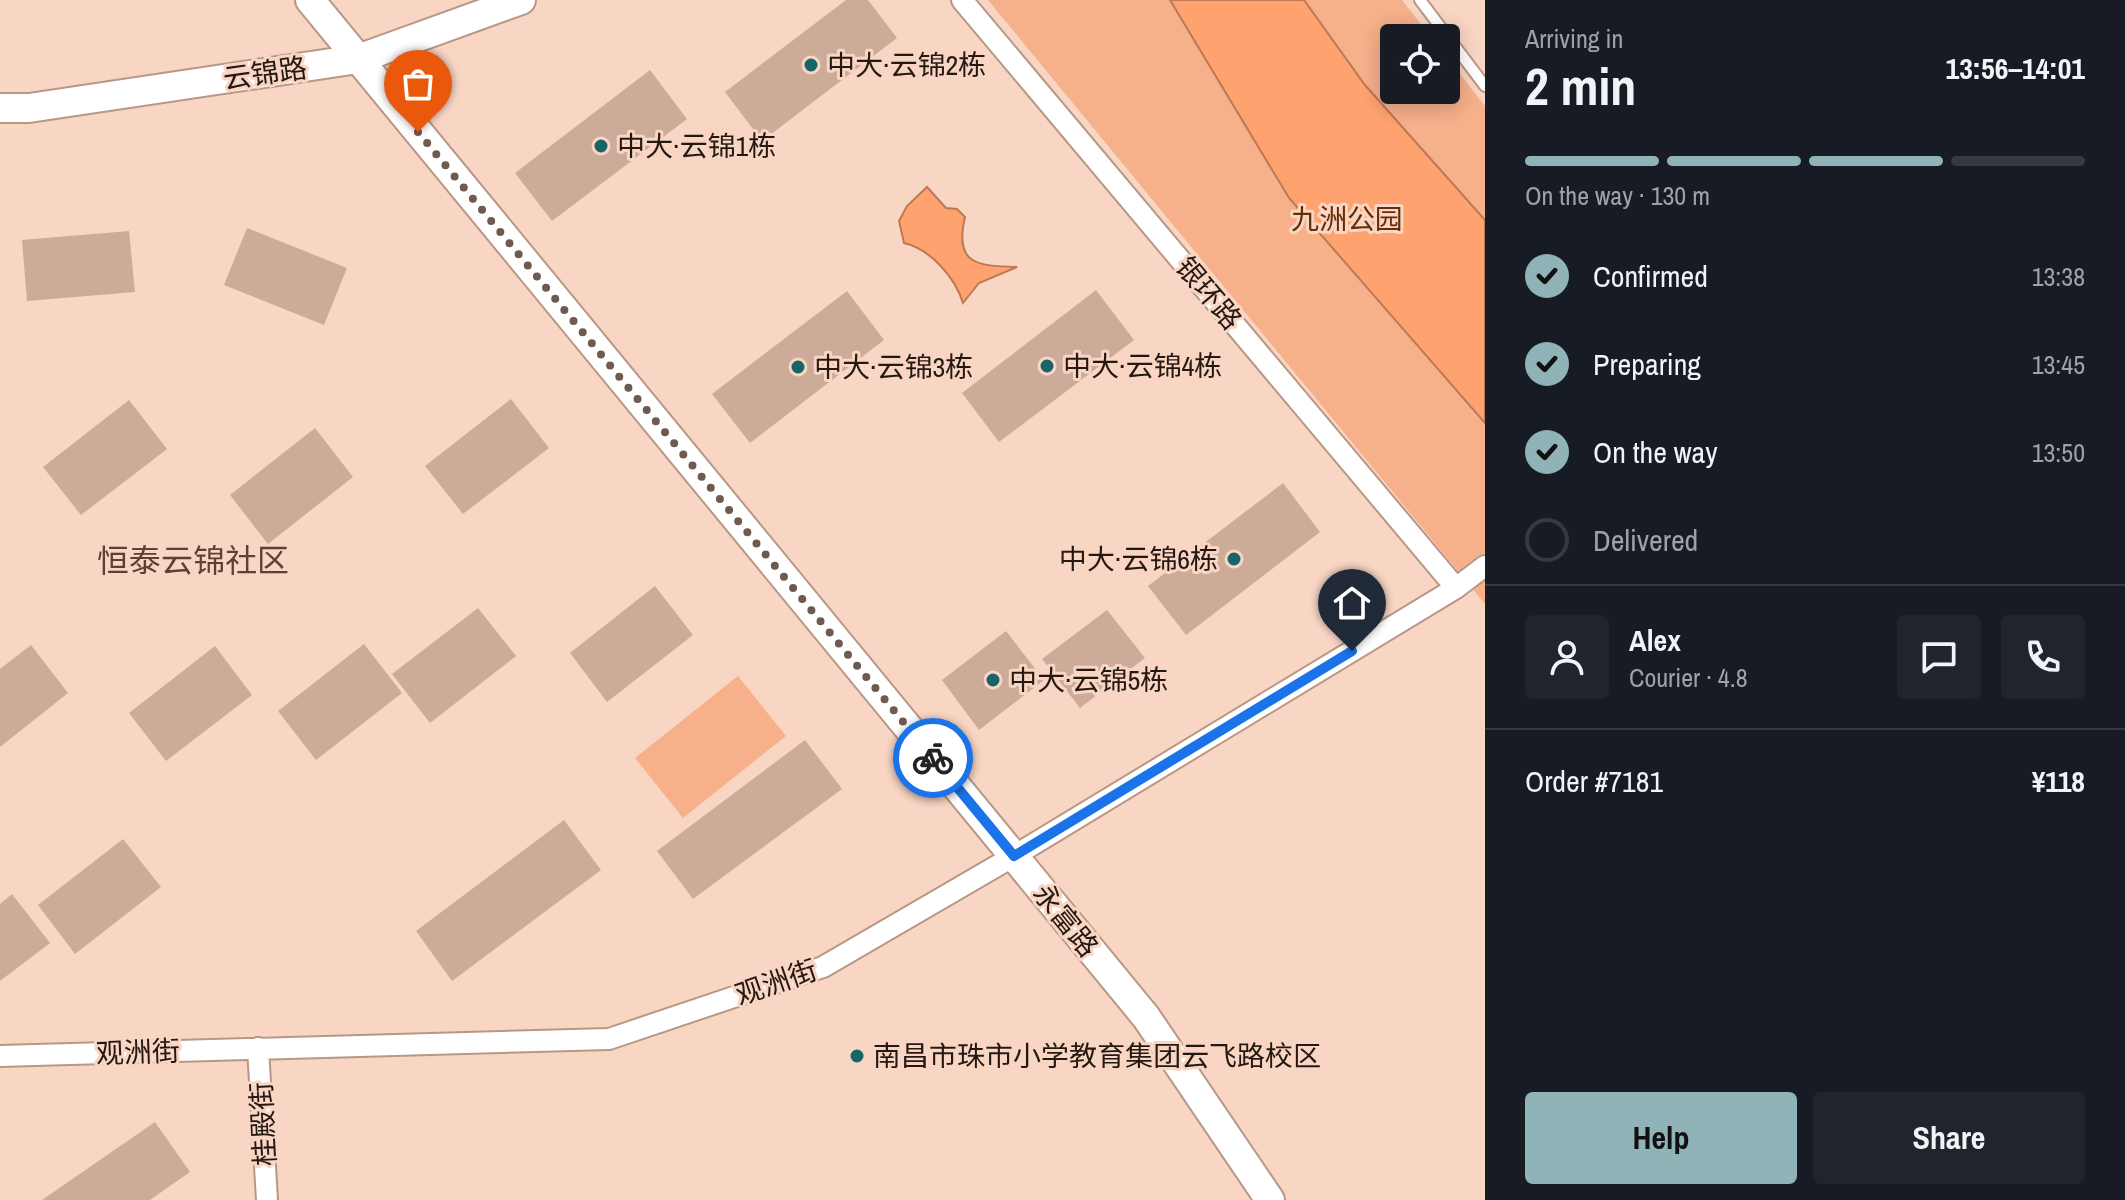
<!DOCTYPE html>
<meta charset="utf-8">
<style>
body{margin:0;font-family:"Archivo Narrow","Noto Sans SC",sans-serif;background:#20242c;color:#f1f3f6;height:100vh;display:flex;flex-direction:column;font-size:30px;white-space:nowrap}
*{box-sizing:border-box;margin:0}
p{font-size:26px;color:#9ea1a6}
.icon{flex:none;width:44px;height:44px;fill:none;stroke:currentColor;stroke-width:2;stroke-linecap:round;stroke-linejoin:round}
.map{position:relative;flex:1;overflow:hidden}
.details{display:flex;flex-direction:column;background:#171b24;width:640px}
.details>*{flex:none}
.controls{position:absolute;left:1380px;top:24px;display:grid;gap:16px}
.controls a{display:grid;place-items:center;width:80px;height:80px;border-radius:8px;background:#171b24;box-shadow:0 4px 20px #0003;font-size:40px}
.pin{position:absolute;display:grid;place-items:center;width:68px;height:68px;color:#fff;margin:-82px -34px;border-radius:50% 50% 50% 0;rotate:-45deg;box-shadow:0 0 8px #0007}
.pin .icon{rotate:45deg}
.courier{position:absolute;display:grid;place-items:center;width:80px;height:80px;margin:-40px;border:6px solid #1a73e8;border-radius:50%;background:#fff;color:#222;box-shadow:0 2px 10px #0007}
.overview em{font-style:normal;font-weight:700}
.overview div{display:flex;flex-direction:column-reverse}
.overview{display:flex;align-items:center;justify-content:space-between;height:136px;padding:0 40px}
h1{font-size:52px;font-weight:700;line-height:60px}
.bar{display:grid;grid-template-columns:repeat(4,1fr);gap:12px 8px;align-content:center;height:96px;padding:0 40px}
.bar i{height:10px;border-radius:6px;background:#363941}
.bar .active{background:#8fb3b7}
.bar p{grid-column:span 4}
.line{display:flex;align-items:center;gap:20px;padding:0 40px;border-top:2px solid #363941}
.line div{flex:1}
.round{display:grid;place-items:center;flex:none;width:84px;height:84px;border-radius:8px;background:#20242c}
ol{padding:0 40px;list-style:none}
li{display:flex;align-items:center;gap:24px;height:88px}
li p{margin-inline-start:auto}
li .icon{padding:8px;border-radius:50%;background:#8fb3b7;color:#111;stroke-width:4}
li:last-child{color:#9ea1a6}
li i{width:44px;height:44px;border:4px solid #363941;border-radius:50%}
.button{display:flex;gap:16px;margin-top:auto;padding:16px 40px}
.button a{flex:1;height:92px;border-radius:8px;background:#8fb3b7;color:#111;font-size:32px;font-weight:700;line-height:92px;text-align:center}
.button a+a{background:#20242c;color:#f1f3f6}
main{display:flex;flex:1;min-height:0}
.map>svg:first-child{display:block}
.green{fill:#f6b08a}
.water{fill:#fea270;stroke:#bd7954;stroke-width:2}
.building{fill:#ccab99}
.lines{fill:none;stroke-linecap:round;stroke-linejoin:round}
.lane-casing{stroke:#b89785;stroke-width:14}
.street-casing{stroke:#b89785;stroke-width:24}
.secondary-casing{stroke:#b89785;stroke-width:32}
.lane{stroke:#fff;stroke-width:10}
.street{stroke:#fff;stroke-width:20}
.secondary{stroke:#fff;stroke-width:28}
.done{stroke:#6f5a50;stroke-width:8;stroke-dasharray:0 14.4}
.route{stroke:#1a73e8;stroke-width:10}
.poi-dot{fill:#176569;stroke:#f9d6c4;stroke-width:3}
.labels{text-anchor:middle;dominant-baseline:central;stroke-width:6;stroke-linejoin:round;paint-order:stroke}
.poi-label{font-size:28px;fill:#241811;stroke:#f9d6c4;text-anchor:start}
.street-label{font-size:28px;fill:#241811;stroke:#f9d6c4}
.park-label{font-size:28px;fill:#652d05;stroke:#f9d6c4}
.quarter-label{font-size:32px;fill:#5d4131;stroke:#f9d6c4}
</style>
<main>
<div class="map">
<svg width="1485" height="1200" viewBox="0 0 1485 1200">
<rect width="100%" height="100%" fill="#f9d6c4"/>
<path class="green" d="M 988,0 L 1402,0 L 1432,38 L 1394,38 L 1394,90 L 1446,90 L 1446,56 L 1485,106 L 1485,604 Z
M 738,676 L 786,736 L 683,818 L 635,758 Z"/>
<path class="water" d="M 1170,0 L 1304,0 L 1365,85 L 1485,220 L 1485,423 L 1289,198 Z
M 927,187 L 946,208 L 957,209 L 965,217 C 954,264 976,266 1017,267 L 979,283 L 963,303 C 955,277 930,249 904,243 L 899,221 L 907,206 Z"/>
<path class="building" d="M 846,0 L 868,0 L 897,38 L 762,141 L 725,92 Z
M 650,70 L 687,119 L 552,221 L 515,173 Z
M 247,228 L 347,268 L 324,325 L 224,285 Z
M 129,231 L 135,292 L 27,301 L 22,240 Z
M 1096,290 L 1134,340 L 999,442 L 962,393 Z
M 847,291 L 884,340 L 750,443 L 712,394 Z
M 511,399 L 549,448 L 463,514 L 425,466 Z
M 129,400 L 167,449 L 81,515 L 43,467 Z
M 315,428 L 353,477 L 268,544 L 230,495 Z
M 1283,483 L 1320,532 L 1186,635 L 1148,586 Z
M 655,586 L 693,635 L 607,702 L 570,653 Z
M 478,608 L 516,656 L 430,723 L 392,674 Z
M 1107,610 L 1145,658 L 1080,708 L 1042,659 Z
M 1006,631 L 1044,680 L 979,730 L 942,680 Z
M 364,644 L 402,693 L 316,760 L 278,711 Z
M 31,645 L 68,693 L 0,747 L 0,669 Z
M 215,646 L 252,695 L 166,761 L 129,713 Z
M 805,740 L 842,789 L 693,899 L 657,851 Z
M 564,820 L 601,870 L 452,981 L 416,931 Z
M 123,839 L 161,887 L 75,954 L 38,905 Z
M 12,894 L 50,943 L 0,981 L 0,904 Z
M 155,1122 L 190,1172 L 150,1200 L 42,1200 Z"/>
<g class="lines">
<defs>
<path id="lane" d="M 1420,0 L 1485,86"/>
<path id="street" d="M 962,0 L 1456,588
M 258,1048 L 267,1200
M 0,1056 L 609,1039 L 823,967 L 1014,856 L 1456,588 L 1485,566"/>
<path id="secondary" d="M 310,0 L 1146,1017 L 1270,1200
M 0,108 L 29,108 L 358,59 L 521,0"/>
</defs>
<use href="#lane" class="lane-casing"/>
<use href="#street" class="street-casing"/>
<use href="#secondary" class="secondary-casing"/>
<use href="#lane" class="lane"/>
<use href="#street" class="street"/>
<use href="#secondary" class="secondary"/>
</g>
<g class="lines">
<path class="done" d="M 418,132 L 933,758"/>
<path class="route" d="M 933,758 L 1014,856 L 1352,651"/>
</g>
<g class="poi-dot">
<circle cx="811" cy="65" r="8"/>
<circle cx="601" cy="146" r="8"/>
<circle cx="1047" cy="366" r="8"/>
<circle cx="798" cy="367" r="8"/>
<circle cx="1234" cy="559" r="8"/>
<circle cx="993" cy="680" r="8"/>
<circle cx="857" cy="1056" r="8"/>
</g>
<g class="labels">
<g class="poi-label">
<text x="827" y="65">中大·云锦2栋</text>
<text x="617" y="146">中大·云锦1栋</text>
<text x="1063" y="366">中大·云锦4栋</text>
<text x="814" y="367">中大·云锦3栋</text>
<text x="1218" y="559" text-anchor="end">中大·云锦6栋</text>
<text x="1009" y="680">中大·云锦5栋</text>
<text x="873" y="1056">南昌市珠市小学教育集团云飞路校区</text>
</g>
<g class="street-label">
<text transform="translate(265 73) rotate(-8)">云锦路</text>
<text transform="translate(1209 293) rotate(50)">银环路</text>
<text transform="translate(1066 920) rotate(51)">永富路</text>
<text transform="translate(776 982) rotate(-19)">观洲街</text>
<text transform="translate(138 1052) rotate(-2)">观洲街</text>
<text transform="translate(263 1124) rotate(-93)">桂殿街</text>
</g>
<g class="park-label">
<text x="1347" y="219">九洲公园</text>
</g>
<g class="quarter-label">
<text x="193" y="560">恒泰云锦社区</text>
</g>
</g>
</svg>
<div class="controls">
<a><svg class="icon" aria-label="locate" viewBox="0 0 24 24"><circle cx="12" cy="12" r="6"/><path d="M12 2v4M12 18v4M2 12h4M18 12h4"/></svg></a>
</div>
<div class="pin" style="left:418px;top:132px;background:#ea580c"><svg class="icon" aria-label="bag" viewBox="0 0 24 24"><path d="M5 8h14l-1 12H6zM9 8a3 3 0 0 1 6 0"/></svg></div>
<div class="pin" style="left:1352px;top:651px;background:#1f2937"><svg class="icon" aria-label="home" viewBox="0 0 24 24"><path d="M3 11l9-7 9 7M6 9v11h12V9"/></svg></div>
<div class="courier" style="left:933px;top:758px"><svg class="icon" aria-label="bike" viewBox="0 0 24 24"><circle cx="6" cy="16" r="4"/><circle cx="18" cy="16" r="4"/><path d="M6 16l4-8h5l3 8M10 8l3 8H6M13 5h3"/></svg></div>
</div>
<section class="details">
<div class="overview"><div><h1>2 min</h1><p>Arriving in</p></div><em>13:56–14:01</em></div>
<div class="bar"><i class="active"></i><i class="active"></i><i class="active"></i><i></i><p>On the way · 130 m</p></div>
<ol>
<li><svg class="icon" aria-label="check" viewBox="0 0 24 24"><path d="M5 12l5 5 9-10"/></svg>Confirmed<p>13:38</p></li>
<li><svg class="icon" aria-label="check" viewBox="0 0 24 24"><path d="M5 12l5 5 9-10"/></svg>Preparing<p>13:45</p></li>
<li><svg class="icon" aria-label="check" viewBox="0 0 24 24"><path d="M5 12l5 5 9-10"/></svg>On the way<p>13:50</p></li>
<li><i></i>Delivered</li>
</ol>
<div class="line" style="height:144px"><a class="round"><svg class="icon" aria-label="person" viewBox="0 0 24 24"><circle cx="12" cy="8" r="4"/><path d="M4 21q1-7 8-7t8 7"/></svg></a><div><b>Alex</b><p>Courier · 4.8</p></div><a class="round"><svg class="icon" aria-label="chat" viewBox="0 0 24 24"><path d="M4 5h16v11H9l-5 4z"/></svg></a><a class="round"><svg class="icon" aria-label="phone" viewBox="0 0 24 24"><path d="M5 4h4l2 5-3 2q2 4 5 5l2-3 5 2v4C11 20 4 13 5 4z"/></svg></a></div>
<div class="line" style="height:104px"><div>Order #7181</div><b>¥118</b></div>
<div class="button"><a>Help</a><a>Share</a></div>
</section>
</main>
